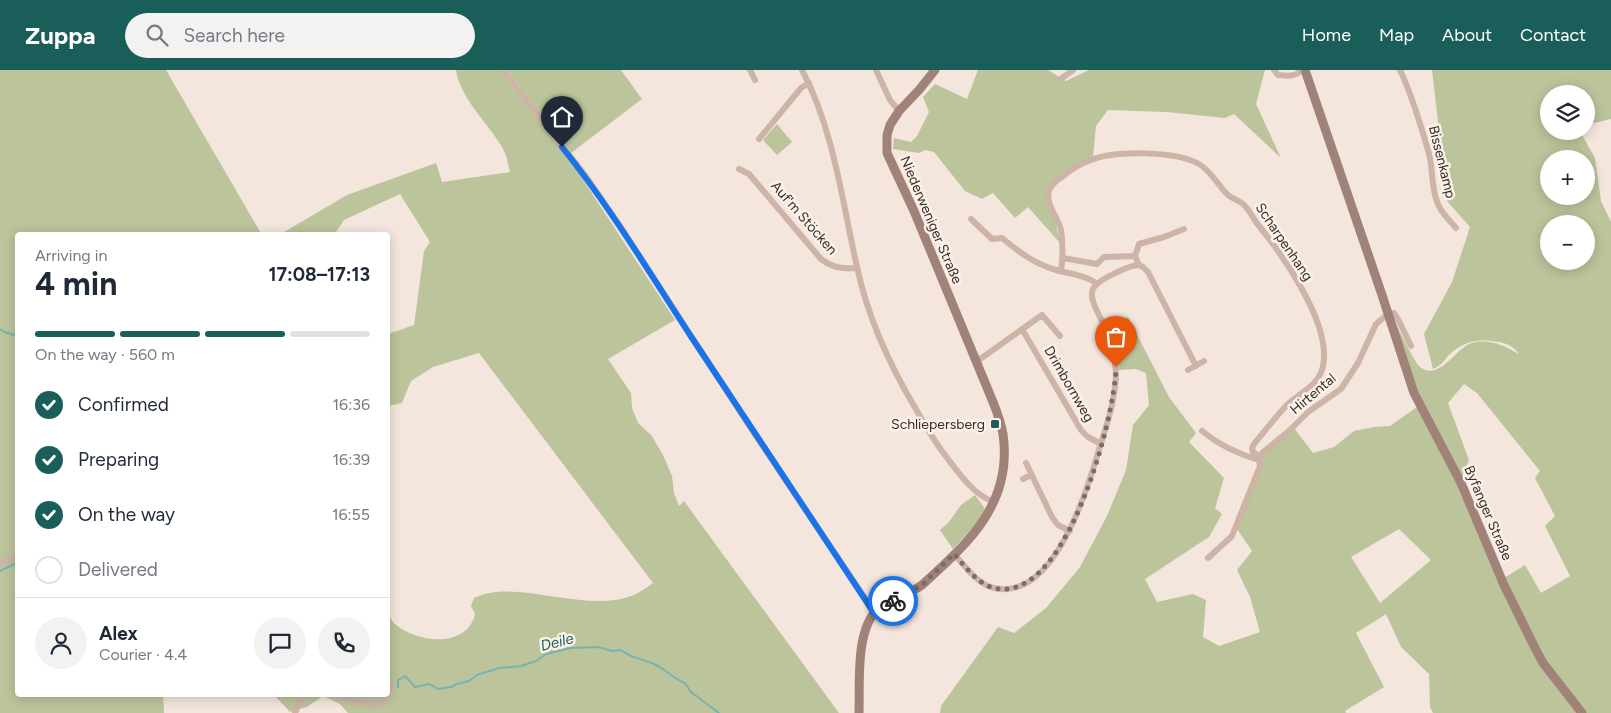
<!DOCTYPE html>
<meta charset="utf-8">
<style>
body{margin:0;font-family:Figtree,sans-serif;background:#f2f2f3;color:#1f2937;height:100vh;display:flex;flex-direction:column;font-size:19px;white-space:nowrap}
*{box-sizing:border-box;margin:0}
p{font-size:16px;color:#747a83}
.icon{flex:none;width:28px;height:28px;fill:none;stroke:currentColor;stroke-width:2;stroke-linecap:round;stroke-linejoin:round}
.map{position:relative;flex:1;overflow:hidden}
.sheet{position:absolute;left:15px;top:162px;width:375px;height:465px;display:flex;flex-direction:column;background:#fff;border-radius:5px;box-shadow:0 2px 12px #0003}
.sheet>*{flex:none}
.buttons{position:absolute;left:1540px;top:15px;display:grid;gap:10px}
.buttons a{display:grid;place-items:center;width:55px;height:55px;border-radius:50%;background:#fff;box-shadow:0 2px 12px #0003;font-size:25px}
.pin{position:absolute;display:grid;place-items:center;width:42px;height:42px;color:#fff;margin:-51px -21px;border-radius:50% 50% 50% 0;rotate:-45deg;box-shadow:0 0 5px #0007}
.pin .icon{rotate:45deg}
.courier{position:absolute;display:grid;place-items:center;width:50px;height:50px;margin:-25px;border:4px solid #1a73e8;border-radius:50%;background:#fff;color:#222;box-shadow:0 1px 6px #0007}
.head em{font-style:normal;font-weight:700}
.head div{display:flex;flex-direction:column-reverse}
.head{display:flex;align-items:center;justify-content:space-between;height:85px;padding:0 20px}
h1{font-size:32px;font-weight:700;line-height:38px}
.bar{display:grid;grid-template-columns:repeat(4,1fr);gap:8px 5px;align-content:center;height:60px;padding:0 20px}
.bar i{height:6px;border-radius:4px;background:#e0e1e3}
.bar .current{background:#1a5e5a}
.bar p{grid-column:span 4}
.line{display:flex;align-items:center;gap:12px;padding:0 20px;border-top:1px solid #e0e1e3}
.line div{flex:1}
.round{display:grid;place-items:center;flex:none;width:52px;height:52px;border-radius:26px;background:#f2f2f3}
ol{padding:0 20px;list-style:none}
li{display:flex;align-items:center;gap:15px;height:55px}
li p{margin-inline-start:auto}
li .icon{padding:5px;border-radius:50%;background:#1a5e5a;color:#fff;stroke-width:4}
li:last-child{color:#747a83}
li i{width:28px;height:28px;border:2px solid #e0e1e3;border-radius:50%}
header{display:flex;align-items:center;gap:30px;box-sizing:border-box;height:70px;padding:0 25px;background:#1a5e5a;color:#fff}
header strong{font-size:24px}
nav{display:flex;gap:28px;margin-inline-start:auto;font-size:18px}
.search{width:350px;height:45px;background:#f2f2f3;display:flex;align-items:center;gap:12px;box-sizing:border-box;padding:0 18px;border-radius:28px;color:#747a83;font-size:19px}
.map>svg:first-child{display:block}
.green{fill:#bcc49b;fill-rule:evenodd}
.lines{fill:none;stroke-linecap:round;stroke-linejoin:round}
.stream{stroke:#79b3af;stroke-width:2}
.street{stroke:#cdb4a7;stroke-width:6}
.secondary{stroke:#a18278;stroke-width:9}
.done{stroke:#7a6c67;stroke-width:5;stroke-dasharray:0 9}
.route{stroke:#1a73e8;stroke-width:6}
.poi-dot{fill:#1a5e5a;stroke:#fbf1e9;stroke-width:2}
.labels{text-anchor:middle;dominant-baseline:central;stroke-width:5;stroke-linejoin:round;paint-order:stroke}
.street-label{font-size:14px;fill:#392b28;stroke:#fbf1e9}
.poi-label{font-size:14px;fill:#392b28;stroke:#fbf1e9;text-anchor:end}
.water-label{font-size:15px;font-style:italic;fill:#1a5e5a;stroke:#fbf1e9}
</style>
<header>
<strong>Zuppa</strong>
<div class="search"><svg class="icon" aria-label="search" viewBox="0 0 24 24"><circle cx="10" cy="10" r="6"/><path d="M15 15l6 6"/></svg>Search here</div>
<nav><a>Home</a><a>Map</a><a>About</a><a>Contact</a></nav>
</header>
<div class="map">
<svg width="1611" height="643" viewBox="0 0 1611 643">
<rect width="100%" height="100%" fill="#f4e6dc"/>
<path class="green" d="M 0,0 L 166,0 L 262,165 L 18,165 L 18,625 L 163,625 L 164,643 L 0,643 Z
M 456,0 L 500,0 L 574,96 L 675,250 L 608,289 L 631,323 L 632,338 L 638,353 L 652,366 L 664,387 L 672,406 L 674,423 L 679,436 L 684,431 L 839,643 L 348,643 L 340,634 L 323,626 L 307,637 L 290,642 L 274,625 L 388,625 L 388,541 C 390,545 391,551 395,554 C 417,573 467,579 475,544 L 471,536 L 474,528 C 516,507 585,545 634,525 C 640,522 647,517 653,513 L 479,283 L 433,297 L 411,311 L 402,333 L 388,336 L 388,264 L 414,255 L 424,181 L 430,172 L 400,124 L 344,150 L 334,165 L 279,165 L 347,125 L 436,93 L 442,112 L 510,102 C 508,95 507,86 503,79 C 489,53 461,31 456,0 Z
M 507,0 L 621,0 L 642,29 L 571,83 Z
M 978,0 L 1048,0 L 1066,11 L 1089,0 L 1265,0 L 1256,34 L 1281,88 L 1234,44 L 1225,48 L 1167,42 L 1108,40 L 1096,56 L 1093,87 L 1048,118 L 1060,173 L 1028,137 L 1015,148 L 993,123 L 982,129 L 965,121 L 934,82 L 925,80 L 919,83 L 893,79 L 894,68 L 911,72 L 917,66 L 929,42 L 923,27 L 935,14 L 967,29 Z
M 1432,0 L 1611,0 L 1611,49 L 1590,54 L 1586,58 L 1586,24 L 1549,24 L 1549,61 L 1582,61 L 1581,63 L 1595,88 L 1601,131 L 1611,152 L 1611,643 L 1433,643 L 1430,637 L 1429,604 L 1401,577 L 1386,544 L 1356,563 L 1384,617 L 1345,641 L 1346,643 L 940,643 L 941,636 L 998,557 L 1014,563 L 1046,538 L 1080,497 L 1107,446 L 1126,400 L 1133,355 L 1149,335 L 1146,303 L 1136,299 L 1119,300 L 1116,278 L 1109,256 L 1128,247 L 1169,327 L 1196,363 L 1189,372 L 1224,408 L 1215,438 L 1222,444 L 1209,467 L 1145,509 L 1157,532 L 1193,524 L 1206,530 L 1203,567 L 1219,576 L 1260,562 L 1250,527 L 1237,500 L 1252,481 L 1237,459 L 1261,387 L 1294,358 L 1313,383 L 1334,377 L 1354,361 L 1374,357 L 1390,356 L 1420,335 L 1394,250 C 1399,259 1414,292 1420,297 C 1440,312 1455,278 1472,273 C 1489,268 1505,276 1519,284 C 1512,274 1503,272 1491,271 C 1474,269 1461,273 1448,286 C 1443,292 1440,296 1433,299 L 1424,264 L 1452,212 L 1470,157 L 1447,131 ZM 1549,89 L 1586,89 L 1586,126 L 1549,126 ZM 1549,154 L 1586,154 L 1586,191 L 1549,191 ZM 1464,314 L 1477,323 L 1540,401 L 1535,408 L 1555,446 L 1545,456 L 1570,506 L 1541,523 L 1525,495 L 1504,508 L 1461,409 L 1469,390 L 1448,333 ZM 1399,459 L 1431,490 L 1380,533 L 1351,487 Z
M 777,54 L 792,72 L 777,85 L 763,70 Z
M 975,425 L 985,439 L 983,446 L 953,479 L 940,460 L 949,452 L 961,435 Z"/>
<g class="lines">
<path class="stream" d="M 0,259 L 4,262 L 18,266
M 0,501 L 18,492
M 398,617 L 398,610 L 405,606 L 415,617 L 429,614 L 438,619 L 451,617 L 457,614 L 469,611 L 477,605 L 499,598 L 521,596 L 536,591 L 546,584 L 571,578 L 598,577 L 612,581 L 621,580 C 630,588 643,589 654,594 C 666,599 673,609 685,613 L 691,622 L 719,643"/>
<path class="street" d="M 503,0 L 585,105 L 618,153 L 754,363 L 875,543
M 750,0 L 755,10
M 802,0 C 834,60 842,131 857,197 C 868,249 890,296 917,341 C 926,357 936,374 948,389 C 960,405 974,425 994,432
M 876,0 L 890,30 L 899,41
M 1274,0 L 1278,5 C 1287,6 1295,7 1302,0
M 1400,0 C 1412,25 1420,53 1428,80 C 1434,99 1430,122 1441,140 C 1445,146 1451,152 1456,158
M 1062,8 L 1073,0
M 759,69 L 801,18 L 809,13
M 739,99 L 749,104 L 821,189 C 833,198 842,199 857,198
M 971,149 L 992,169 L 1002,168 C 1019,182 1035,194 1056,200 C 1069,204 1086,205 1097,214
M 1063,188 L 1097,194 L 1104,187 L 1135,186
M 1139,195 L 1143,197 L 1148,202 L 1196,296
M 1061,201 C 1063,187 1063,174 1061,160 C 1058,147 1045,134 1049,121 C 1051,115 1057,110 1062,107 C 1071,99 1080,94 1091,90 C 1115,80 1176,81 1199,94 C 1210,100 1218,115 1227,124 C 1231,129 1238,129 1243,134 C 1248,138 1252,146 1256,152 C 1282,184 1332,254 1323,296 C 1319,317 1298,323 1285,337 C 1274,349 1264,362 1254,374 L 1252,378 L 1253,382 L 1260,387
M 1022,259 L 1081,360 L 1088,367 L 1101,374
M 976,292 L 1042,245 L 1060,266
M 1188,300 L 1204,291
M 1202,361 C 1219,375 1238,384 1259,390
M 1026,393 L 1052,447 L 1058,455 L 1070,461
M 1023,409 L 1031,405
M 954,484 C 965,496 977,514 994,518 C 1052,531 1085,427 1097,386 C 1105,360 1115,333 1116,305 C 1116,292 1113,280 1110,268 C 1106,255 1087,230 1093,219 C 1097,210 1130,195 1139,195 L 1135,186 L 1139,174 L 1164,167 L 1184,159
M 1208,488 L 1232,466 L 1260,396 L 1259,390 L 1262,383 L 1290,360 L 1308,342 L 1341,319 L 1358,293 L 1376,254 L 1388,244 L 1394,243 L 1399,251 L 1411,276
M 0,494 L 18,485
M 337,625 C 350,629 377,643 387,627 C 390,621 390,614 388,608
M 295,643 L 300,631 L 306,625"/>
<path class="secondary" d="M 1305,0 L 1381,222 L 1414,323 L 1461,413 L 1504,515 L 1534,576 L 1543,593 L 1582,643
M 859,643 C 860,615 855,559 878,539 C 891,528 908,525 922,515 C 968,473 1013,434 1003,364 C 1001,353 997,342 993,332 L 914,141 L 887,83 L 887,65 L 890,55 L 899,41 L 919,20 L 935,0"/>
</g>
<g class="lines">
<path class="done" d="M 893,531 L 922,515 L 954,484 C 964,495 976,512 991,517 C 1065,541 1115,348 1116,297"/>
<path class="route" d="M 562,77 C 610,137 649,202 690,265 C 751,358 813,450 874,543 L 893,531"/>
</g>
<rect class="poi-dot" x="990" y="349" width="10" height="10" rx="2.5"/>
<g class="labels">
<g class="street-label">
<text transform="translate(1442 92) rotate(76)">Bissenkamp</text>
<text transform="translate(804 148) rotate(49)">Auf'm Stöcken</text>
<text transform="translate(931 150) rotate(67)">Niederweniger Straße</text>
<text transform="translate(1284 172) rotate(56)">Scharpenhang</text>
<text transform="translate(1069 314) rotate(60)">Drimbornweg</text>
<text transform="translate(1313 324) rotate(-40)">Hirtental</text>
<text transform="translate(1488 443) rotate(67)">Byfanger Straße</text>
</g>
<g class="poi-label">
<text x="985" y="354">Schliepersberg</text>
</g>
<g class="water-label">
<text transform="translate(557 572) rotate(-14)">Deile</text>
</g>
</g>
</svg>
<div class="buttons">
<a><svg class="icon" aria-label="layers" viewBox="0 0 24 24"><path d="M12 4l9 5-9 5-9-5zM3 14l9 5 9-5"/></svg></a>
<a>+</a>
<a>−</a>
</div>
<div class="pin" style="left:1116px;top:297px;background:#ea580c"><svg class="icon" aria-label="bag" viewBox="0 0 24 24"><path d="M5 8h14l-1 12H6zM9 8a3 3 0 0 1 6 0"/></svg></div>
<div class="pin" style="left:562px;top:77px;background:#1f2937"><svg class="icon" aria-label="home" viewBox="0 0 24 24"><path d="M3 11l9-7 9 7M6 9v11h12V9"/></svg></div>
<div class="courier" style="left:893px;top:531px"><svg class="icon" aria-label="bike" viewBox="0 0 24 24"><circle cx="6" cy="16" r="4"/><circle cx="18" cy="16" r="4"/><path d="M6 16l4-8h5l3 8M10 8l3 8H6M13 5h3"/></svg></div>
<section class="sheet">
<div class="head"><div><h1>4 min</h1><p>Arriving in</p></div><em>17:08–17:13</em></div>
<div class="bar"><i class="current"></i><i class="current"></i><i class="current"></i><i></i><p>On the way · 560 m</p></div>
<ol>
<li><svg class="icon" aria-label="check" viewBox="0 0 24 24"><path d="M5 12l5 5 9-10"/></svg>Confirmed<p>16:36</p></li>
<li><svg class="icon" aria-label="check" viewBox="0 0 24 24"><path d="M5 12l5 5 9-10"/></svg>Preparing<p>16:39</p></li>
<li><svg class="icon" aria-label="check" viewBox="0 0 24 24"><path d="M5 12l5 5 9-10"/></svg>On the way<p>16:55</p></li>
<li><i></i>Delivered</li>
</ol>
<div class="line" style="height:90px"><a class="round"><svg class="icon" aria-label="person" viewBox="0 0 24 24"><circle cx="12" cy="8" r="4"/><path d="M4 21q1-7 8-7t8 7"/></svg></a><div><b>Alex</b><p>Courier · 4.4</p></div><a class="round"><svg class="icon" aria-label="chat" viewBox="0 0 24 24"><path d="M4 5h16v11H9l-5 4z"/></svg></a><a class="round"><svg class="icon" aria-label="phone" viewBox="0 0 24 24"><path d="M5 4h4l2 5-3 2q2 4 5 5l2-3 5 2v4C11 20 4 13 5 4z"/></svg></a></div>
</section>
</div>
